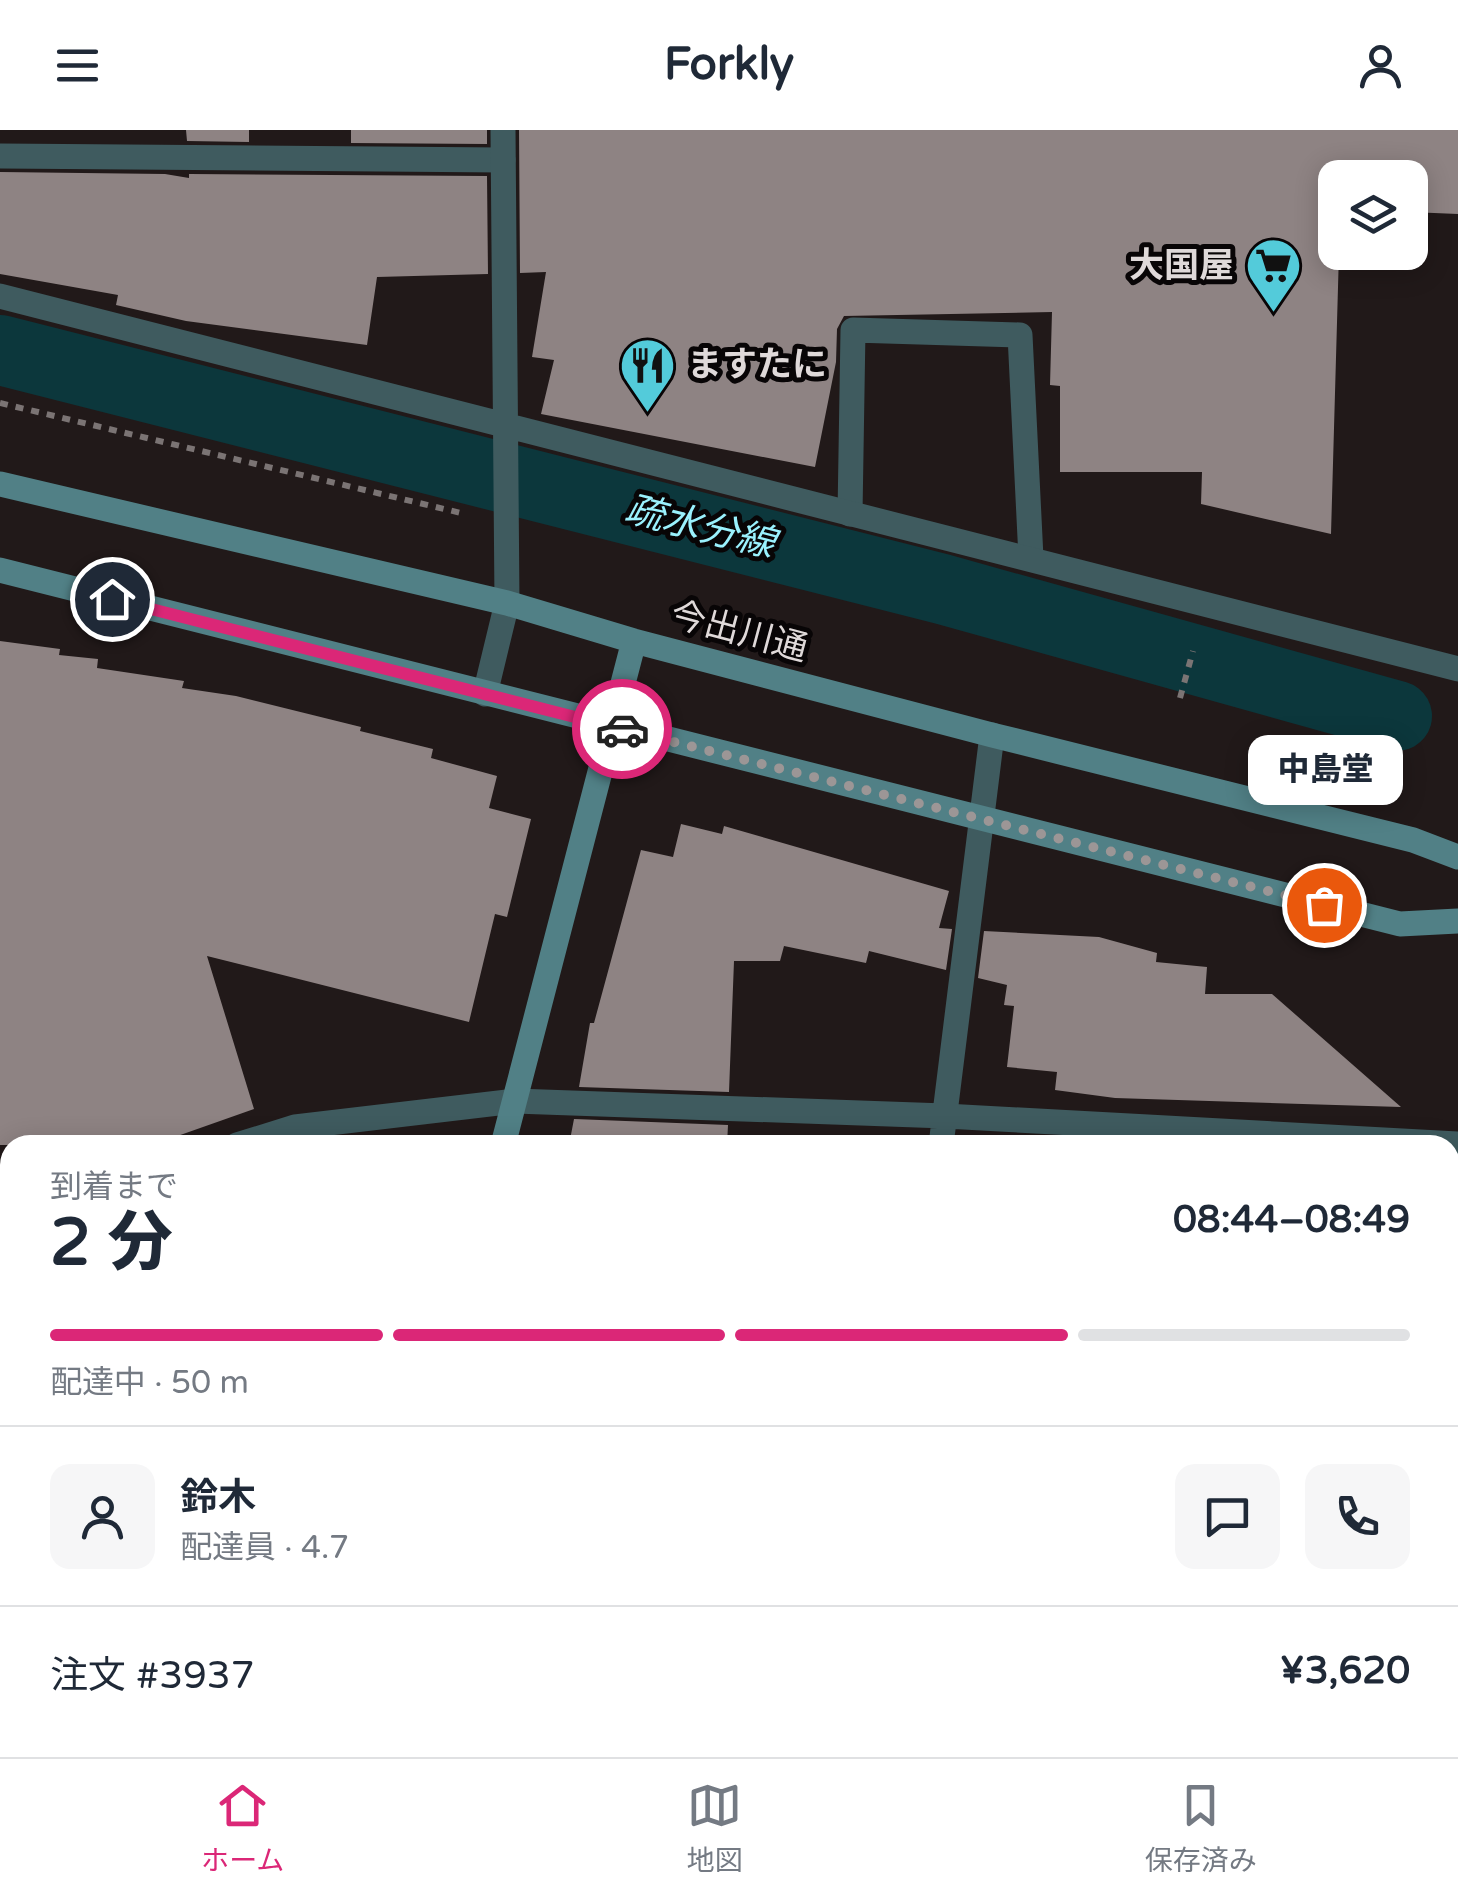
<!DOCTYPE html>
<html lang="ja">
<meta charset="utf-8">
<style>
body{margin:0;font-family:"Varela Round","Noto Sans JP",sans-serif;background:#f6f6f7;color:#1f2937;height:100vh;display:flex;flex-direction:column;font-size:38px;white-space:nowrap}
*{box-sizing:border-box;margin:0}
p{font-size:32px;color:#747a83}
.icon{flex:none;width:55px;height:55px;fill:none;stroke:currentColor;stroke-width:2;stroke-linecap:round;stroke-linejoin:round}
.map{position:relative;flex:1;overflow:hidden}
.panel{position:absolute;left:0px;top:1005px;width:1460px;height:622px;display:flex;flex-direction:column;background:#fff;border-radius:30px 30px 0 0;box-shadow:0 5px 25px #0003}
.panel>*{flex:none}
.buttons{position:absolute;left:1318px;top:30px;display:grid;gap:20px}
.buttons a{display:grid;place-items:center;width:110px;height:110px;border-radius:20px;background:#fff;box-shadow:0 5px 25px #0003;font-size:50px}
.pin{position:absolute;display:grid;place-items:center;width:85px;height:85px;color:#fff;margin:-42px;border:5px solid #fff;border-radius:50%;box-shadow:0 2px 10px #0007}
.courier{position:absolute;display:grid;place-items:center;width:100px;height:100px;margin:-50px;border:8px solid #db2777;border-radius:50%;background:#fff;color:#222;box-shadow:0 2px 12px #0007}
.bubble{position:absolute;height:70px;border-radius:20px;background:#fff;box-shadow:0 5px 25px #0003;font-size:32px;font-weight:800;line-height:70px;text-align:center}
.head em{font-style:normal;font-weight:800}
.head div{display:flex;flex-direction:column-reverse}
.head{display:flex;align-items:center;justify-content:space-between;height:170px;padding:0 50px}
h1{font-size:65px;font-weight:800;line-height:75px}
.bar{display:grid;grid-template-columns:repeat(4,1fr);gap:15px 10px;align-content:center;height:120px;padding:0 50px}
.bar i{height:12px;border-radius:8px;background:#e0e1e3}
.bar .active{background:#db2777}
.bar p{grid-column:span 4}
.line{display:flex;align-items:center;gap:25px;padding:0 50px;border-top:2px solid #e0e1e3}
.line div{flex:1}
.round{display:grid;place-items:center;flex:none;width:105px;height:105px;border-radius:20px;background:#f6f6f7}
header{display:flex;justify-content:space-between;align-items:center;height:130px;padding:0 50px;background:#fff;font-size:45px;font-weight:800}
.menu{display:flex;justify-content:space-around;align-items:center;height:140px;border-top:2px solid #e0e1e3;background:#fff;font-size:28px;color:#747a83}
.menu a{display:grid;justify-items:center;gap:5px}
.menu .active{color:#db2777}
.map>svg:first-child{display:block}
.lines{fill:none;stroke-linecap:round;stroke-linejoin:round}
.canal{stroke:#0c373c;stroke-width:70}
.building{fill:#8e8383}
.path{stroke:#7b7474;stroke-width:6;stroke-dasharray:8 8;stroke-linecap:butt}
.lane{stroke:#3f5b5f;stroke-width:25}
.street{stroke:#3f5b5f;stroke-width:25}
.secondary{stroke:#518086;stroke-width:25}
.done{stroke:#9c9696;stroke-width:10;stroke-dasharray:0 18}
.route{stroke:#db2777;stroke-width:12}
.labels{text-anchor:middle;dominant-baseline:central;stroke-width:10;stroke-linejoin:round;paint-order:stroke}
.poi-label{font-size:35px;font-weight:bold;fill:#dfd9d9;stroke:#080506;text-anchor:end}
.street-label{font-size:35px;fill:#dfd9d9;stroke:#080506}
.water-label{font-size:38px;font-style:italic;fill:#9af1fd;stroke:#080506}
</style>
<header><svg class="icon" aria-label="menu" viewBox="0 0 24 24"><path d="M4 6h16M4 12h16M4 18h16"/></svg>Forkly<svg class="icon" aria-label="person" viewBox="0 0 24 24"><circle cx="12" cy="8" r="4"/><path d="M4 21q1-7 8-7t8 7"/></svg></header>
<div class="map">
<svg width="1458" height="1627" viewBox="0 0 1458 1627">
<rect width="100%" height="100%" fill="#211919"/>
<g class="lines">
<path class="canal" d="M 0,220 L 942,459 L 1397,586"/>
</g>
<path class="building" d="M 186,0 L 249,0 L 249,12 L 187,11 Z
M 351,0 L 487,0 L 487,14 L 351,13 Z
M 519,0 L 1458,0 L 1458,84 L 1410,82 L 1410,48 L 1335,48 L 1335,122 L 1339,122 L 1331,404 L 1201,374 L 1202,342 L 1060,342 L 1060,256 L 1050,255 L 1052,182 L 844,186 L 837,199 L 836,232 L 815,337 L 541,284 L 554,230 L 532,227 L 546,142 L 520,143 Z
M 0,42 L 165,44 L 189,48 L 189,44 L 487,46 L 488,144 L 377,147 L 367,215 L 186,191 L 116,175 L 118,165 L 0,144 Z
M 0,511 L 60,519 L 59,525 L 98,529 L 97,538 L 184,551 L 182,558 L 236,566 L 361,597 L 360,601 L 433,619 L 431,628 L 497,646 L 489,678 L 531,689 L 507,787 L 495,784 L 469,892 L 207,826 L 254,979 L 152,1015 L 0,1015 Z
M 681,694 L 722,704 L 724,696 L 949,761 L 939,798 L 952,799 L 946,840 L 869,821 L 866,833 L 784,816 L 780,831 L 734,831 L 729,962 L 579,957 L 590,893 L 594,893 L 641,720 L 673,727 Z
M 984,801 L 1099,807 L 1157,823 L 1156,832 L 1207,837 L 1205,864 L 1272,864 L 1401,977 L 1115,968 L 1055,960 L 1057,942 L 1007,937 L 1014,876 L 1004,875 L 1007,855 L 978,848 Z
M 574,989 L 728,995 L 727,1015 L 569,1015 Z"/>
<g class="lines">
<path class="path" d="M 0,273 L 461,383
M 1180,568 L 1193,521"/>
<path class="lane" d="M 0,26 L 503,30
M 850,384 L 853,200 L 1020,205 L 1031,428
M 963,1618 L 988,1627"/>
<path class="street" d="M 0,166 L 1458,539
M 485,564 L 507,473 L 503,0
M 237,1015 L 295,997 L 515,971 L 945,986 L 1458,1014
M 941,1015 L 992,605
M 0,1090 L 10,1087
M 1450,1324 L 1458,1325
M 0,1472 L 10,1479
M 205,1618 L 219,1627
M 1340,1618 L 1340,1627
M 860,1627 L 862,1618"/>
<path class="secondary" d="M 0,354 L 507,473 L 634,511 L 992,605 L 1413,710 L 1458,727
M 0,440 L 1400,794 L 1458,791
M 503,1015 L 634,511
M 270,1627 L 275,1618"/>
</g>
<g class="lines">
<path class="done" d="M 622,599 L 1324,775"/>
<path class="route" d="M 112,469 L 622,599"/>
</g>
<defs>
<symbol id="supermarket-pin" viewBox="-11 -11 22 30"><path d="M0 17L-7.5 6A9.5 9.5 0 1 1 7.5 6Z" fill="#53cbda" stroke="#080506"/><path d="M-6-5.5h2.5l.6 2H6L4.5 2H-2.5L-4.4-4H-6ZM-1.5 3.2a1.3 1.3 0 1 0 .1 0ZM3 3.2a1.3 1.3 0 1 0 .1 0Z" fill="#111"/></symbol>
<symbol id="restaurant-pin" viewBox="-11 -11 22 30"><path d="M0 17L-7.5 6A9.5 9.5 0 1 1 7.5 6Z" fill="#53cbda" stroke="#080506"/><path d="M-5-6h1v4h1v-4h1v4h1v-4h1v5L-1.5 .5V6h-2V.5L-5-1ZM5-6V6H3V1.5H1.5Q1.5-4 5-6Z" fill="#111"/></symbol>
</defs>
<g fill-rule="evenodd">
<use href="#supermarket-pin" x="1242" y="104" width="63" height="86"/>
<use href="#restaurant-pin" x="616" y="204" width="63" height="86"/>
</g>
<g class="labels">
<g class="poi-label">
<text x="1234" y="136">大国屋</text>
<text x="687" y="235" text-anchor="start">ますたに</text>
</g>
<g class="street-label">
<text transform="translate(739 502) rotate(15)">今出川通</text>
</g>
<g class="water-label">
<text transform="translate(700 397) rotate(14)">疏水分線</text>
</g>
</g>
</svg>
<div class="buttons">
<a><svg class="icon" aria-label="layers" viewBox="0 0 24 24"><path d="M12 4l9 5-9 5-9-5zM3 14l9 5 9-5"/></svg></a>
</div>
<div class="pin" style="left:1324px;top:775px;background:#ea580c"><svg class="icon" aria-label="bag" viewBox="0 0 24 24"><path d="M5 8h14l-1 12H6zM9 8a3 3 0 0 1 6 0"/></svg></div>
<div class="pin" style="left:112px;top:469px;background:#1f2937"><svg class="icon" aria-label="home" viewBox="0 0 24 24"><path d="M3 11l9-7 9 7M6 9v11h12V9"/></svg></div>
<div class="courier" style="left:622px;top:599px"><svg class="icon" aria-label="car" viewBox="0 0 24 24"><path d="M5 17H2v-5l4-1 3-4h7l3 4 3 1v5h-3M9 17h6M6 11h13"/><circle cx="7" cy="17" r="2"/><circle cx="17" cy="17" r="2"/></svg></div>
<div class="bubble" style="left:1248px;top:605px;width:155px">中島堂</div>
<section class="panel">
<div class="head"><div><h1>2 分</h1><p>到着まで</p></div><em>08:44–08:49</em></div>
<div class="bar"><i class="active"></i><i class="active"></i><i class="active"></i><i></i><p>配達中 · 50 m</p></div>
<div class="line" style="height:180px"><a class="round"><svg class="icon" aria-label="person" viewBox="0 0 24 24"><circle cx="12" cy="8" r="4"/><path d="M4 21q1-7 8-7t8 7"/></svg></a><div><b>鈴木</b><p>配達員 · 4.7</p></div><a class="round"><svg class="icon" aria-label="chat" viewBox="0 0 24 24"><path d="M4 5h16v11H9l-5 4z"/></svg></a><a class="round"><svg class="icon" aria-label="phone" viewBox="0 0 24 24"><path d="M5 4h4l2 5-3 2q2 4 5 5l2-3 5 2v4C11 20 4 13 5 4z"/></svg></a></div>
<div class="line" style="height:130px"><div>注文 #3937</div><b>¥3,620</b></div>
</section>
</div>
<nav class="menu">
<a class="active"><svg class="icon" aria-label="home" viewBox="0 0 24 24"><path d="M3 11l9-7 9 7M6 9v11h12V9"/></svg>ホーム</a>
<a><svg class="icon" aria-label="map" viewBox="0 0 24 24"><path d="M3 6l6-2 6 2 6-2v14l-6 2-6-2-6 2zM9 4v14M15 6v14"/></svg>地図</a>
<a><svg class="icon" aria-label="saved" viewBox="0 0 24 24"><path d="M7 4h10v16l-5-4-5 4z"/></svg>保存済み</a>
</nav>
